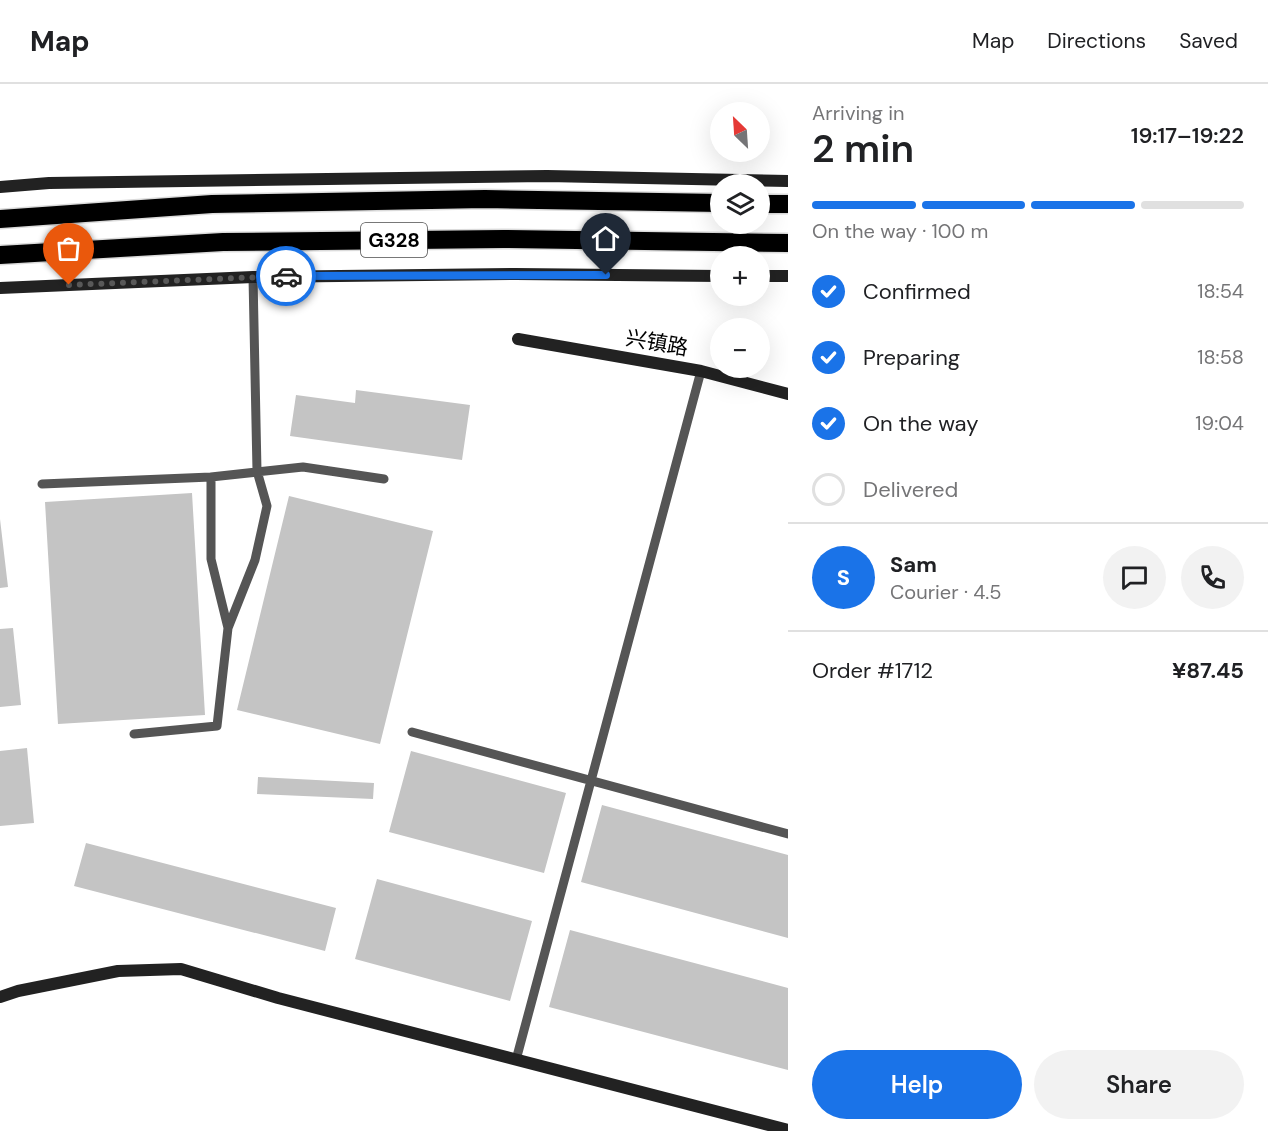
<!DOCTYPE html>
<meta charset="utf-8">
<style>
body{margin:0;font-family:"DM Sans","Noto Sans SC",sans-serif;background:#f2f2f2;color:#202124;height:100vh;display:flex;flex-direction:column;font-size:22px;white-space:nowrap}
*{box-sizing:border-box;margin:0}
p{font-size:20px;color:#757577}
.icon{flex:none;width:33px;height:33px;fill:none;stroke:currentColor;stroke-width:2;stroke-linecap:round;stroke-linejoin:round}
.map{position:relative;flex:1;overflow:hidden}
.details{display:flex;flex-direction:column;background:#fff;width:480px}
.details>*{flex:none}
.needle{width:39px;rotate:335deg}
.fabs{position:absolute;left:710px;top:18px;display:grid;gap:12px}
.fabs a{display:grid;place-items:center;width:60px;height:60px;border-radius:50%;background:#fff;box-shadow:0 6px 24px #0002;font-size:30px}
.pin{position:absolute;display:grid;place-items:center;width:51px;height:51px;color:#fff;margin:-62px -26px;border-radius:50% 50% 50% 0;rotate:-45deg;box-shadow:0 0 6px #0007}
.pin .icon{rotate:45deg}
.courier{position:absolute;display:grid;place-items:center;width:60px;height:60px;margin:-30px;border:4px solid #1a73e8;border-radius:50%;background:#fff;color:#222;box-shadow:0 2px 8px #0007}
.overview em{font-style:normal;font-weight:600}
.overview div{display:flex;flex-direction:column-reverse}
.overview{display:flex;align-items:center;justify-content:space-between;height:102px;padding:0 24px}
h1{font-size:39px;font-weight:600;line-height:45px}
.bar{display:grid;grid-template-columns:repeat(4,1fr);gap:9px 6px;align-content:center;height:72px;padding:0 24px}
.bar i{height:8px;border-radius:4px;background:#e0e0e0}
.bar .selected{background:#1a73e8}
.bar p{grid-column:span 4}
.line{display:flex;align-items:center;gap:15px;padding:0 24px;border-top:2px solid #e0e0e0}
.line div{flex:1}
.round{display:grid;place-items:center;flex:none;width:63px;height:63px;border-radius:32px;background:#f2f2f2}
ol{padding:0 24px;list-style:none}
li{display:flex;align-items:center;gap:18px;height:66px}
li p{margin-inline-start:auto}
li .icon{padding:6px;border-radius:50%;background:#1a73e8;color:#fff;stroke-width:4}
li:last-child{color:#757577}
li i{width:33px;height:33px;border:3px solid #e0e0e0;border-radius:50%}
.primary-button{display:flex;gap:12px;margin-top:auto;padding:12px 24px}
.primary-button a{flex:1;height:69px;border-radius:36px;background:#1a73e8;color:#fff;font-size:24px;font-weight:600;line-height:69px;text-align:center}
.primary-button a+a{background:#f2f2f2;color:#202124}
header{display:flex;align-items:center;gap:36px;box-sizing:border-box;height:84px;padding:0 30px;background:#fff;border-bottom:2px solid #e0e0e0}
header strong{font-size:28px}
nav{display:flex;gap:33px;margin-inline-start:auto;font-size:21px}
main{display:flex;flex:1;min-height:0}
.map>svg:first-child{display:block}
.building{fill:#c4c4c4}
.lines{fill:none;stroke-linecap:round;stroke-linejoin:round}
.highway-casing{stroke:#dbdbdb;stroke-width:21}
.lane{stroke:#555;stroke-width:9}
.secondary{stroke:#222;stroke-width:12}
.highway{stroke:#000;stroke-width:18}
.done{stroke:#595959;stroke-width:6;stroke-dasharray:0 10.8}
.route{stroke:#1a73e8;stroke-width:8}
.labels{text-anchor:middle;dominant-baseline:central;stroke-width:5;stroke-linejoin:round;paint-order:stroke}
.shield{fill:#fff;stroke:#4c4c4c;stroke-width:1.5}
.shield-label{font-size:20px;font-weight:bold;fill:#000}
.street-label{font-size:21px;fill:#000;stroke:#fff}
</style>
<header>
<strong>Map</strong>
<nav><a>Map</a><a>Directions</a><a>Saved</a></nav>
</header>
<main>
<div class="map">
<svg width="788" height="1047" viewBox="0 0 788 1047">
<rect width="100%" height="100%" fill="#fff"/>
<path class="building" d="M 356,306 L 470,321 L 462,376 L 290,352 L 296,311 L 355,319 Z
M 192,409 L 205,631 L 58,640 L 45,418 Z
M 289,412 L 433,447 L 380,660 L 237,626 Z
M 0,435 L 8,503 L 0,504 Z
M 13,544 L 21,621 L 0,623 L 0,545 Z
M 27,664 L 34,739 L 0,742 L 0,667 Z
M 411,667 L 566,709 L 544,789 L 389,748 Z
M 258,693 L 374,699 L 373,715 L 257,710 Z
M 602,721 L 788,771 L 788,854 L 581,798 Z
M 86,759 L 336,824 L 325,867 L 74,802 Z
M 377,795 L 532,837 L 510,917 L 355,875 Z
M 570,846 L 788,904 L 788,986 L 549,923 Z"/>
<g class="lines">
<defs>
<path id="highway" d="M 759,120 L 788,120
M 0,135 L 212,120 L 485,115 L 720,119
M 0,171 L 223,158 L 503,155 L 788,159"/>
</defs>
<use href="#highway" class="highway-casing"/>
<path class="lane" d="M 42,400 L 211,393
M 228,544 L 211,475 L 211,393 L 303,383 L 384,395
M 412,648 L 788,750
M 134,650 L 217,642 L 228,544 L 255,476 L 267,422 L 257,387 L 253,193
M 516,976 L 701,287"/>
<path class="secondary" d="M 0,103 L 49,99 L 547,92 L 788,97
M 759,192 L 788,192
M 0,204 L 253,193 L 516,190 L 720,192
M 518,255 L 701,287 L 788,310
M 0,913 L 18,907 L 118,887 L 181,885 L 278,914 L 788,1046"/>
<use href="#highway" class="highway"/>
</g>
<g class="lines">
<path class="done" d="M 69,201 L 286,192"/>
<path class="route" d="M 286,192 L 606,191"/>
</g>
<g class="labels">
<rect class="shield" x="361" y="139" width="66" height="34" rx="4.5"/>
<g class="shield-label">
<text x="394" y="156">G328</text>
</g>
<g class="street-label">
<text transform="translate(657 259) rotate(10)">兴镇路</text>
</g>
</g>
</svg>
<div class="fabs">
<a><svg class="needle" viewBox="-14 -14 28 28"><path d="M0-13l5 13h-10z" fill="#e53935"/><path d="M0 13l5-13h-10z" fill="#757577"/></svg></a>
<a><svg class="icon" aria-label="layers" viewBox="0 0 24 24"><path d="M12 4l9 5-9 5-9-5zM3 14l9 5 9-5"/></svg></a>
<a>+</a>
<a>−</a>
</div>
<div class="pin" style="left:69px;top:201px;background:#ea580c"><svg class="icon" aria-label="bag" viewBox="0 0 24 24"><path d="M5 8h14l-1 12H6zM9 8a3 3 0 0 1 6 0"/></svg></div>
<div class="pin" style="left:606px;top:191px;background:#1f2937"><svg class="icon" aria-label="home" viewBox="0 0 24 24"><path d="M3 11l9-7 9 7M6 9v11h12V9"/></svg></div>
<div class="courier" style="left:286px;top:192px"><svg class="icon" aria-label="car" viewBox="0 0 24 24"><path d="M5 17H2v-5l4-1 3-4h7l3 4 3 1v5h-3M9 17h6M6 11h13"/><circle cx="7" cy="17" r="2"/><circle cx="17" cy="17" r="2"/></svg></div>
</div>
<section class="details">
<div class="overview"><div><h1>2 min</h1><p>Arriving in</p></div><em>19:17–19:22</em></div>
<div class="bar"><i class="selected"></i><i class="selected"></i><i class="selected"></i><i></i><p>On the way · 100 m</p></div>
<ol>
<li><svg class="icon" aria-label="check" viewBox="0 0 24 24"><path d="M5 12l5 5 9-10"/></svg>Confirmed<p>18:54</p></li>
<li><svg class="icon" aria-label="check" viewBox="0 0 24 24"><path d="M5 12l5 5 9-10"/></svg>Preparing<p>18:58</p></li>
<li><svg class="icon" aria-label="check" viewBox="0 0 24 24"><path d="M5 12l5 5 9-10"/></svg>On the way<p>19:04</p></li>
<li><i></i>Delivered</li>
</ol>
<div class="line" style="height:108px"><b class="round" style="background:#1a73e8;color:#fff">S</b><div><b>Sam</b><p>Courier · 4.5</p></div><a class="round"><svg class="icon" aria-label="chat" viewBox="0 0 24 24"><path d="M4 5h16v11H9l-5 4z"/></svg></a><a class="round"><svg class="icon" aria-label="phone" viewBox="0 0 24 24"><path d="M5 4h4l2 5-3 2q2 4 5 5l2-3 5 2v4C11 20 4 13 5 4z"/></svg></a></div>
<div class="line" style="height:78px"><div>Order #1712</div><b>¥87.45</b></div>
<div class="primary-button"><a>Help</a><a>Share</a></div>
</section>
</main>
